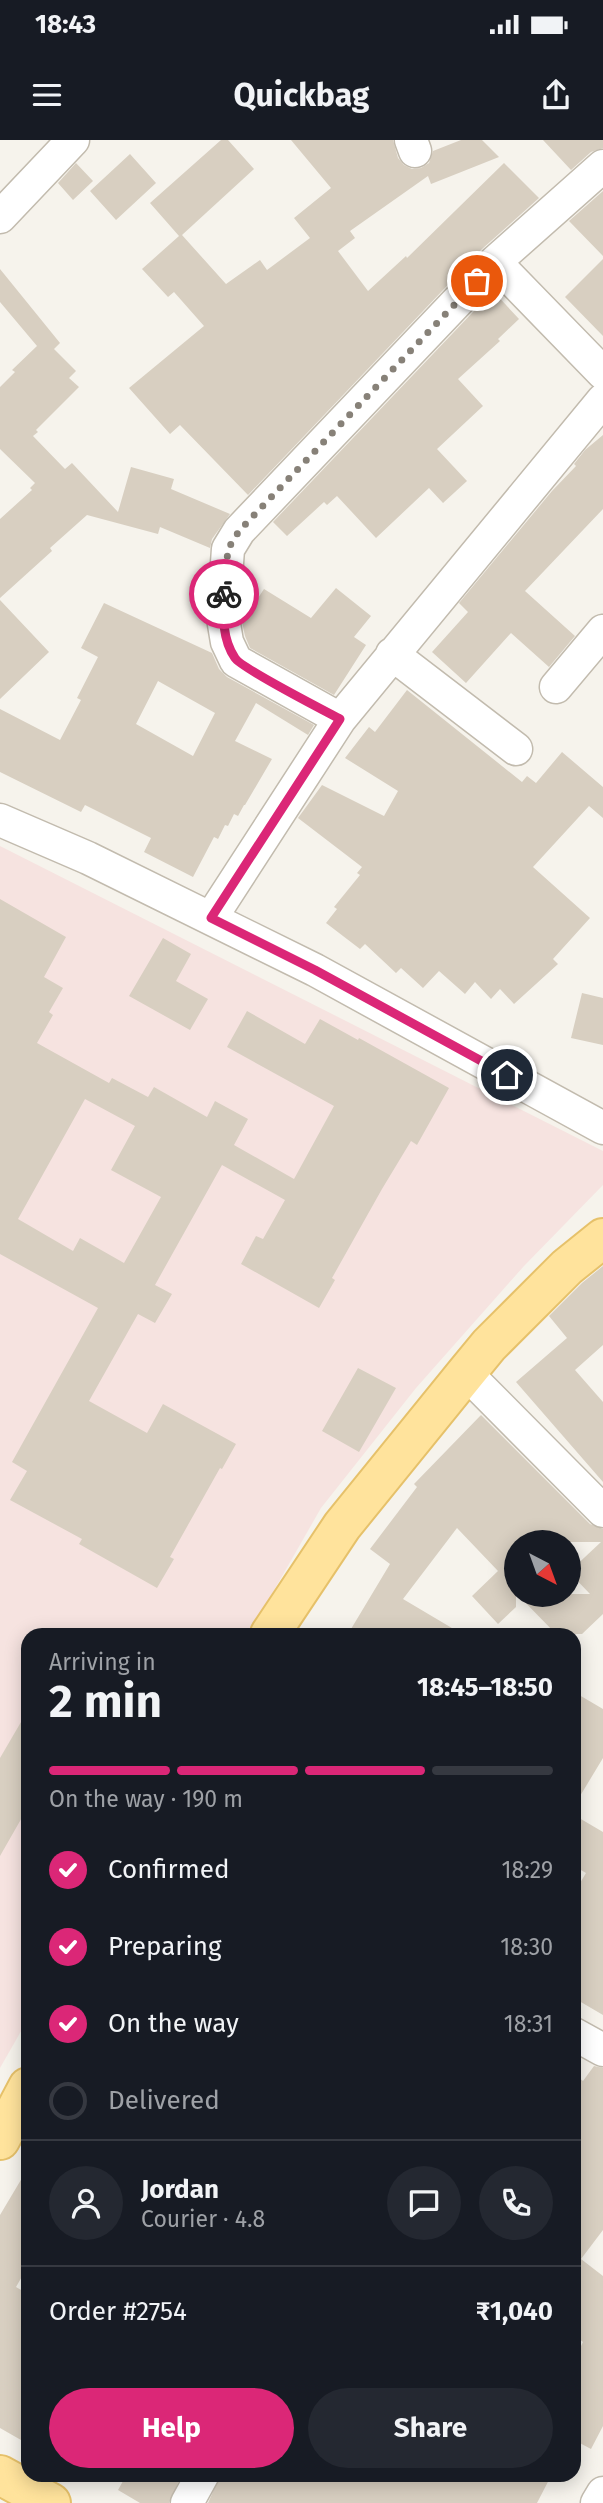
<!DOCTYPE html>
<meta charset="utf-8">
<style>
body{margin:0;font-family:"Fira Sans",sans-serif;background:#242831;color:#f1f3f6;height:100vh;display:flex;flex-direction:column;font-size:26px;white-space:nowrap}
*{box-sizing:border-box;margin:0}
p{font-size:23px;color:#9ea1a6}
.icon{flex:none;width:38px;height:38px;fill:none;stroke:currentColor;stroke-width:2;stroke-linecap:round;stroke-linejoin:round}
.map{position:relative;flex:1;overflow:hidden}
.side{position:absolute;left:21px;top:1488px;width:560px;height:854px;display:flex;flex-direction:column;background:#171b24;border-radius:21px;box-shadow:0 4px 18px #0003}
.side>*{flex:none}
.needle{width:46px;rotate:139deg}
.fabs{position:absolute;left:504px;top:1390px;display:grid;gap:14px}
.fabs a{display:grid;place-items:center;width:77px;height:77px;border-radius:50%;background:#171b24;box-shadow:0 4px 18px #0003;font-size:35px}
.pin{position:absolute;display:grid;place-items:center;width:60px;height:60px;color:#fff;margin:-30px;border:4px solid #fff;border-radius:50%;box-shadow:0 2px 7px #0007}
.courier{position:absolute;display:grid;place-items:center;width:70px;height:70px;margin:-35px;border:5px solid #db2777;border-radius:50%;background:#fff;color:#222;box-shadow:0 2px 9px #0007}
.overview em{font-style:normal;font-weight:700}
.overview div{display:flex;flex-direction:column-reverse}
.overview{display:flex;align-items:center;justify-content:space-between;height:119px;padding:0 28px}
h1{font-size:46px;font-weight:700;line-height:52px}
.bar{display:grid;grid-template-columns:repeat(4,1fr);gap:10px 7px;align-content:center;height:84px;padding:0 28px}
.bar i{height:9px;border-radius:5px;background:#363941}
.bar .active{background:#db2777}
.bar p{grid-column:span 4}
.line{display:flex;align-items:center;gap:18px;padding:0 28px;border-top:2px solid #363941}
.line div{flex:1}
.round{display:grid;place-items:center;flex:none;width:74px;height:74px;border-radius:37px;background:#242831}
ol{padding:0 28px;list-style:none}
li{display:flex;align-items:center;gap:21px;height:77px}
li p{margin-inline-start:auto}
li .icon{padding:7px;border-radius:50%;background:#db2777;color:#fff;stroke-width:4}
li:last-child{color:#9ea1a6}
li i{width:38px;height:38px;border:4px solid #363941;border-radius:50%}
.cta{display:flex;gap:14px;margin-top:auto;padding:14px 28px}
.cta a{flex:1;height:80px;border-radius:42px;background:#db2777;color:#fff;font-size:28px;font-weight:700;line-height:80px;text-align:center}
.cta a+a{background:#242831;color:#f1f3f6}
.status{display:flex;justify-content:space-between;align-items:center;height:49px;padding:0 35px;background:#171b24;direction:ltr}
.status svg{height:19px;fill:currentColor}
header{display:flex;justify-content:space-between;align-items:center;height:91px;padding:0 28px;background:#171b24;font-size:32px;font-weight:700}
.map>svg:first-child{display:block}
.medical{fill:#f6e3e0}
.building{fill:#d8cfc1;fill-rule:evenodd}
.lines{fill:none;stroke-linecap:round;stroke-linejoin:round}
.minor-casing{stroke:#c2bbae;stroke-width:35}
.major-casing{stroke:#e6c16a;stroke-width:42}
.minor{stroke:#fff;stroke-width:32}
.major{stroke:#ffe39c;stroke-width:38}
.done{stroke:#878178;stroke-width:7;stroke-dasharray:0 12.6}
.route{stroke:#db2777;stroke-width:9}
</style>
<div class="status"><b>18:43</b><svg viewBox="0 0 49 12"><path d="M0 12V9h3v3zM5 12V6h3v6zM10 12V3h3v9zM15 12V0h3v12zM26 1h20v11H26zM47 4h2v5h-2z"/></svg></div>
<header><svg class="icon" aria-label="menu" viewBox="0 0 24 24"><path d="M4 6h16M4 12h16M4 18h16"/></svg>Quickbag<svg class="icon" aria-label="share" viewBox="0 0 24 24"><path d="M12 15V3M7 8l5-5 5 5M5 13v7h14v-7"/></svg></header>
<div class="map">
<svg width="603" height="2363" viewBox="0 0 603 2363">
<rect width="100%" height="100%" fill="#f6f3ec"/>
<path class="medical" d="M 0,706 L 603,1011 L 603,1045 L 524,1126 L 416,1248 L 321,1368 L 249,1494 L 28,1494 L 28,1879 L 0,1928 Z"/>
<path class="building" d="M 221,0 L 228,0 L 254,29 L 182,95 L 226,144 L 260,120 L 267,130 L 310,98 L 294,78 L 331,48 L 291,0 L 393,0 L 398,18 L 404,25 L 412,29 L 421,28 L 429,23 L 433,11 L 461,0 L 482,0 L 499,17 L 431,44 L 428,36 L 350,91 L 355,98 L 338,111 L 368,151 L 406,116 L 407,118 L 504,23 L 539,58 L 482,109 L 248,355 L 180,285 L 170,294 L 129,248 L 204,186 L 174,152 L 168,157 L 142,129 L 179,96 L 150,63 Z
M 543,0 L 603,0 L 603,8 L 591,12 L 571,30 Z
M 130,14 L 156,43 L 116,80 L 90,51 Z
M 76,23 L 93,41 L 73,60 L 58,43 Z
M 603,51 L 603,116 L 569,81 Z
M 603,119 L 603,196 L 565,157 Z
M 0,129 L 60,203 L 54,209 L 76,231 L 69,238 L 79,247 L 36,290 L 38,292 L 33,296 L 65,329 L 72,323 L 118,372 L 131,327 L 174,339 L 171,349 L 230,374 L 212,399 L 210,408 L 160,387 L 158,394 L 87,375 L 50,408 L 52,411 L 0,458 L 0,379 L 32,350 L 30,348 L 35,343 L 0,309 L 0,247 L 15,232 L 12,230 L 37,206 L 0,162 Z
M 493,151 L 519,179 L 498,199 L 500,201 L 458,239 L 483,266 L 437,309 L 467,341 L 443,363 L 429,348 L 376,398 L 337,356 L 327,365 L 324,362 L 287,396 L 273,382 Z
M 603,295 L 603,369 L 525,451 L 575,496 L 549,527 L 511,493 L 466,543 L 432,512 L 468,472 L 459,463 L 552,351 L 576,326 L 574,324 L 585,310 Z
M 336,448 L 371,476 L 354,497 L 366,505 L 334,555 L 250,508 L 245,496 L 242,482 L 264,449 L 311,478 Z
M 0,460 L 49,512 L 0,559 Z
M 104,463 L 212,513 L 219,529 L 227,537 L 314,585 L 308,595 L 256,563 L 235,601 L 272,619 L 245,665 L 244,665 L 238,676 L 234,674 L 228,686 L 225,685 L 218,699 L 214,697 L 193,737 L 144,712 L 151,698 L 85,665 L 81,672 L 0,632 L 0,569 L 60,600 L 81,560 L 77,558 L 98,517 L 81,508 ZM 158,541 L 215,573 L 193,616 L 136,584 Z
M 407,550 L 522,642 L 527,636 L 536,643 L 562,612 L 603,647 L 603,678 L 589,666 L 533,727 L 590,778 L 553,819 L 558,824 L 514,864 L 500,849 L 491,859 L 475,842 L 465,854 L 439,831 L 423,848 L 401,828 L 396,833 L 365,804 L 360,809 L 326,783 L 337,769 L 334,767 L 360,735 L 357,733 L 362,727 L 298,678 L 322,645 L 384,676 L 398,651 L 345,618 L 369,587 L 375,592 Z
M 0,759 L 66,797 L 44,837 L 63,848 L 49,872 L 53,875 L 37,903 L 109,943 L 112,938 L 148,957 L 154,947 L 207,977 L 215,961 L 248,979 L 234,1005 L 294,1039 L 334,966 L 227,907 L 247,871 L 305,904 L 320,879 L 358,900 L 359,898 L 449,948 L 417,1005 L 411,1001 L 382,1049 L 332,1138 L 335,1140 L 319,1168 L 241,1124 L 256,1096 L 263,1099 L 285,1060 L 222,1025 L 155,1145 L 172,1154 L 155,1183 L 138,1174 L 89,1261 L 147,1293 L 163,1264 L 236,1304 L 222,1329 L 220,1328 L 170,1417 L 174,1419 L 157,1448 L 79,1404 L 82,1399 L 10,1360 L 27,1331 L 12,1322 L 98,1168 L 0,1114 ZM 85,959 L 135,986 L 111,1030 L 161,1057 L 124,1123 L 80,1098 L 73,1111 L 18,1079 Z
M 163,798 L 191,814 L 176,841 L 208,859 L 190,890 L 129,856 Z
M 582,853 L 603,858 L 603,905 L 571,898 Z
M 603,1126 L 603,1205 L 575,1230 L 603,1262 L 603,1342 L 516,1242 L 567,1198 L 549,1176 L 582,1143 Z
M 358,1228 L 396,1248 L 359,1312 L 322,1291 Z
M 481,1275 L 590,1384 L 603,1389 L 603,1474 L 582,1494 L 556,1494 L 517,1454 L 590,1454 L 569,1432 L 601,1402 L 516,1402 L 516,1467 L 498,1484 L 472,1456 L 498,1431 L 457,1388 L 403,1459 L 462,1494 L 348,1494 L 390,1424 L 370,1409 L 417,1347 L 414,1344 Z
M 574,1552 L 603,1569 L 603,1618 L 574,1666 Z
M 28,1570 L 28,1667 L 0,1716 L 0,1618 Z
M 574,1675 L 603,1692 L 603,1875 L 574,1858 L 574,1753 L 586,1733 L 574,1726 Z
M 594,1926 L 603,1928 L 603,2090 L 581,2119 L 603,2136 L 603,2286 L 591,2309 L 574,2300 L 574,2220 L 583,2202 L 574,2195 L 574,1934 L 583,1941 Z
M 28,2028 L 28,2126 L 16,2147 L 28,2154 L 28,2289 L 21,2300 L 0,2288 L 0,2075 Z
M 127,2334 L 182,2334 L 169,2363 L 140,2363 L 118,2350 Z
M 221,2334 L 552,2334 L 537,2363 L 208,2363 Z"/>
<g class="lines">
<defs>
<path id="minor" d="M 411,0 L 415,11
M 0,77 L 73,0
M 495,122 L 603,26
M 392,514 L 516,609
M 556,547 L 603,491
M 340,579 L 236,521 L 227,502 L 223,478 L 228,409 L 239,391 L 495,122 L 603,233
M 0,680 L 88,718 L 315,830 L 603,988
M 211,778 L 340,579 L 603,260
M 466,1233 L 603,1371
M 574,1894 L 603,1910
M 187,2363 L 203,2334
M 597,2363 L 603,2353"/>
<path id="major" d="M 270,1494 L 342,1386 L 466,1233 L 489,1205 L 567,1127 L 603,1098
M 0,2000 L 28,1947
M 0,2335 L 51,2363"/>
</defs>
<use href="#minor" class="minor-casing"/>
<use href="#major" class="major-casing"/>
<use href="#minor" class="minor"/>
<use href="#major" class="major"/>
</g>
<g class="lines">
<path class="done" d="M 224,454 L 228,409 L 239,391 L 477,141"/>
<path class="route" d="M 224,454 C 223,476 222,499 235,518 C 241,528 323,570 340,579 L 211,778 L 315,830 L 507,935"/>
</g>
</svg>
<div class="fabs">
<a><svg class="needle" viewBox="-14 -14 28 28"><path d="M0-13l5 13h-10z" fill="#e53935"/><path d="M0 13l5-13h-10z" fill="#9ea1a6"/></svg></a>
</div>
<div class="pin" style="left:477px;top:141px;background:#ea580c"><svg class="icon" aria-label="bag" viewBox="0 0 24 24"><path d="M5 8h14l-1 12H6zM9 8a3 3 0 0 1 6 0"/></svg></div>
<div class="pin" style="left:507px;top:935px;background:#1f2937"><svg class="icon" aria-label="home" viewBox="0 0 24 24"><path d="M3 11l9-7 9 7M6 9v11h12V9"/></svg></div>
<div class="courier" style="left:224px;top:454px"><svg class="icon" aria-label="bike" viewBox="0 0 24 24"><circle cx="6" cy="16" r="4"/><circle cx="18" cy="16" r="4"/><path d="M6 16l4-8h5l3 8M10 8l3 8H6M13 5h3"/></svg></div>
<section class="side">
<div class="overview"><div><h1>2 min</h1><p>Arriving in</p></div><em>18:45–18:50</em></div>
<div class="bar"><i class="active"></i><i class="active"></i><i class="active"></i><i></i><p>On the way · 190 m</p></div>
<ol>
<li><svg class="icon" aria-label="check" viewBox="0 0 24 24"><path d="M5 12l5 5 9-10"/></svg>Confirmed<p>18:29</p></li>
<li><svg class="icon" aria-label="check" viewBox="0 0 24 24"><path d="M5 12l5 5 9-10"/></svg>Preparing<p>18:30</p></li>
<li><svg class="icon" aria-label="check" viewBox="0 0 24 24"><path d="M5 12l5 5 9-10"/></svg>On the way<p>18:31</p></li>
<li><i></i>Delivered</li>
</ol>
<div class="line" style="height:126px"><a class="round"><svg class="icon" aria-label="person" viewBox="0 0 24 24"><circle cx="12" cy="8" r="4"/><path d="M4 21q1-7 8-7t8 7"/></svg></a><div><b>Jordan</b><p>Courier · 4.8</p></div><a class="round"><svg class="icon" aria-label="chat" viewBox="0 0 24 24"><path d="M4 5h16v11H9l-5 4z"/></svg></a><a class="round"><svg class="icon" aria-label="phone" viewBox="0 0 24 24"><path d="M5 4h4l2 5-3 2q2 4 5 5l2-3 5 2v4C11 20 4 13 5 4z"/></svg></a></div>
<div class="line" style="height:91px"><div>Order #2754</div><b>₹1,040</b></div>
<div class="cta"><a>Help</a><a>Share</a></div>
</section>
</div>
